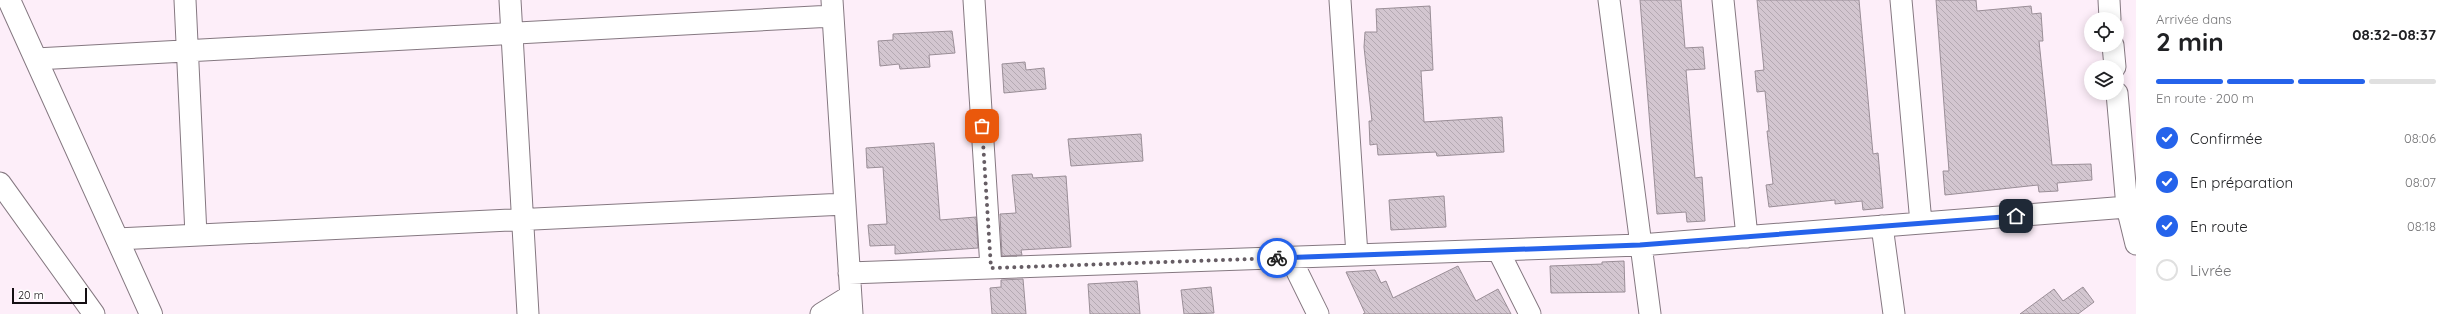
<!DOCTYPE html>
<html lang="fr">
<meta charset="utf-8">
<style>
body{margin:0;font-family:Quicksand,sans-serif;background:#f2f2f2;color:#202124;height:100vh;display:flex;flex-direction:column;font-size:15px;white-space:nowrap}
*{box-sizing:border-box;margin:0}
p{font-size:13px;color:#757577}
.icon{flex:none;width:22px;height:22px;fill:none;stroke:currentColor;stroke-width:2;stroke-linecap:round;stroke-linejoin:round}
.map{position:relative;flex:1;overflow:hidden}
.sheet{display:flex;flex-direction:column;background:#fff;width:320px}
.sheet>*{flex:none}
.controls{position:absolute;left:2084px;top:12px;display:grid;gap:8px}
.controls a{display:grid;place-items:center;width:40px;height:40px;border-radius:50%;background:#fff;box-shadow:0 2px 10px #0003;font-size:20px}
.scale{position:absolute;left:12px;bottom:10px;width:75px;box-sizing:border-box;padding-left:4px;border:2px solid #140f13;border-top:0;font-size:11px;line-height:14px;white-space:nowrap;color:#140f13;-webkit-text-stroke:3px #fff;paint-order:stroke}
.pin{position:absolute;display:grid;place-items:center;width:34px;height:34px;color:#fff;margin:-17px;border-radius:8px;box-shadow:0 2px 6px #0006}
.courier{position:absolute;display:grid;place-items:center;width:40px;height:40px;margin:-20px;border:3px solid #2563eb;border-radius:50%;background:#fff;color:#222;box-shadow:0 1px 5px #0007}
.summary em{font-style:normal;font-weight:800}
.summary div{display:flex;flex-direction:column-reverse}
.summary{display:flex;align-items:center;justify-content:space-between;height:68px;padding:0 20px}
h1{font-size:26px;font-weight:800;line-height:30px}
.bar{display:grid;grid-template-columns:repeat(4,1fr);gap:6px 4px;align-content:center;height:48px;padding:0 20px}
.bar i{height:5px;border-radius:3px;background:#e0e0e0}
.bar .selected{background:#2563eb}
.bar p{grid-column:span 4}
ol{padding:0 20px;list-style:none}
li{display:flex;align-items:center;gap:12px;height:44px}
li p{margin-inline-start:auto}
li .icon{padding:4px;border-radius:50%;background:#2563eb;color:#fff;stroke-width:4}
li:last-child{color:#757577}
li i{width:22px;height:22px;border:2px solid #e0e0e0;border-radius:50%}
main{display:flex;flex:1;min-height:0}
.map>svg:first-child{display:block}
.building{fill:url(#building-back-hatch);stroke:#9a8e97}
.lines{fill:none;stroke-linecap:round;stroke-linejoin:round}
.street-casing{stroke:#857881;stroke-width:23}
.secondary-casing{stroke:#857881;stroke-width:24}
.street{stroke:#fff;stroke-width:21}
.secondary{stroke:#fff;stroke-width:22}
.done{stroke:#665d64;stroke-width:4;stroke-dasharray:0 7.2}
.route{stroke:#2563eb;stroke-width:5}
</style>
<main>
<div class="map">
<svg width="2136" height="314" viewBox="0 0 2136 314">
<defs>
<pattern id="building-back-hatch" width="6" height="6" patternUnits="userSpaceOnUse"><rect width="6" height="6" fill="#d3c6d0"/><path d="M-1 5l2 2M0 0l6 6M5-1l2 2" fill="none" stroke="#b4a9b2"/></pattern>
</defs>
<rect width="100%" height="100%" fill="#fdeef9"/>
<path class="building" d="M 1640,0 L 1681,0 L 1685,48 L 1703,47 L 1705,69 L 1686,70 L 1695,178 L 1702,177 L 1705,221 L 1687,222 L 1686,212 L 1657,214 Z
M 1757,0 L 1859,0 L 1873,154 L 1878,153 L 1883,208 L 1863,210 L 1862,201 L 1835,204 L 1835,200 L 1769,207 L 1766,185 L 1773,184 L 1767,131 L 1769,131 L 1765,91 L 1757,92 L 1755,71 L 1764,70 Z
M 1936,0 L 1976,0 L 1977,11 L 2031,6 L 2032,14 L 2041,13 L 2043,41 L 2039,41 L 2052,165 L 2091,164 L 2092,180 L 2057,183 L 2058,191 L 2039,192 L 2038,185 L 1945,195 L 1943,171 L 1949,171 Z
M 1430,6 L 1433,70 L 1421,71 L 1424,122 L 1502,117 L 1504,152 L 1437,156 L 1436,152 L 1378,155 L 1377,144 L 1370,145 L 1369,121 L 1372,121 L 1364,47 L 1365,32 L 1377,32 L 1376,9 Z
M 952,31 L 955,53 L 929,55 L 930,67 L 900,69 L 899,64 L 880,66 L 878,41 L 893,40 L 893,34 Z
M 1025,62 L 1026,70 L 1044,68 L 1046,89 L 1004,93 L 1002,64 Z
M 1141,134 L 1143,161 L 1071,166 L 1068,139 Z
M 934,143 L 940,220 L 976,217 L 978,248 L 895,254 L 895,245 L 870,246 L 868,225 L 887,224 L 883,167 L 867,168 L 866,148 Z
M 1032,174 L 1033,178 L 1066,176 L 1071,247 L 1021,250 L 1022,255 L 1002,256 L 1000,214 L 1016,213 L 1012,175 Z
M 1444,196 L 1446,227 L 1391,230 L 1389,200 Z
M 1624,261 L 1625,292 L 1551,293 L 1550,266 L 1602,264 L 1602,262 Z
M 1458,266 L 1476,301 L 1498,289 L 1511,314 L 1363,314 L 1365,313 L 1346,272 L 1375,270 L 1381,283 L 1386,281 L 1393,298 Z
M 1023,279 L 1026,314 L 992,314 L 990,288 L 1001,287 L 1001,280 Z
M 1137,281 L 1140,314 L 1090,314 L 1088,284 Z
M 1211,287 L 1214,313 L 1184,314 L 1181,290 Z
M 2083,287 L 2094,302 L 2078,314 L 2020,314 L 2054,289 L 2063,301 Z"/>
<g class="lines">
<defs>
<path id="street" d="M 185,0 L 196,235
M 510,0 L 528,314
M 832,0 L 852,314
M 974,0 L 991,268
M 1340,0 L 1357,255
M 1609,0 L 1650,314
M 1723,0 L 1747,237
M 1901,0 L 1921,223
M 2109,0 L 2110,19
M 2113,45 L 2115,67
M 36,59 L 833,16
M 2117,93 L 2127,207 L 2136,244
M 0,183 L 94,314
M 1882,226 L 1894,314
M 117,239 L 845,204
M 1498,250 L 1530,314
M 1290,257 L 1318,314
M 849,273 L 1640,245 L 2127,207
M 821,314 L 850,296"/>
<path id="secondary" d="M 9,0 L 151,314"/>
</defs>
<use href="#street" class="street-casing"/>
<use href="#secondary" class="secondary-casing"/>
<use href="#street" class="street"/>
<use href="#secondary" class="secondary"/>
</g>
<g class="lines">
<path class="done" d="M 982,126 L 991,268 L 1277,258"/>
<path class="route" d="M 1277,258 L 1640,245 L 2016,216"/>
</g>
</svg>
<div class="controls">
<a><svg class="icon" aria-label="locate" viewBox="0 0 24 24"><circle cx="12" cy="12" r="6"/><path d="M12 2v4M12 18v4M2 12h4M18 12h4"/></svg></a>
<a><svg class="icon" aria-label="layers" viewBox="0 0 24 24"><path d="M12 4l9 5-9 5-9-5zM3 14l9 5 9-5"/></svg></a>
</div>
<div class="scale">20 m</div>
<div class="pin" style="left:982px;top:126px;background:#ea580c"><svg class="icon" aria-label="bag" viewBox="0 0 24 24"><path d="M5 8h14l-1 12H6zM9 8a3 3 0 0 1 6 0"/></svg></div>
<div class="pin" style="left:2016px;top:216px;background:#1f2937"><svg class="icon" aria-label="home" viewBox="0 0 24 24"><path d="M3 11l9-7 9 7M6 9v11h12V9"/></svg></div>
<div class="courier" style="left:1277px;top:258px"><svg class="icon" aria-label="bike" viewBox="0 0 24 24"><circle cx="6" cy="16" r="4"/><circle cx="18" cy="16" r="4"/><path d="M6 16l4-8h5l3 8M10 8l3 8H6M13 5h3"/></svg></div>
</div>
<section class="sheet">
<div class="summary"><div><h1>2 min</h1><p>Arrivée dans</p></div><em>08:32–08:37</em></div>
<div class="bar"><i class="selected"></i><i class="selected"></i><i class="selected"></i><i></i><p>En route · 200 m</p></div>
<ol>
<li><svg class="icon" aria-label="check" viewBox="0 0 24 24"><path d="M5 12l5 5 9-10"/></svg>Confirmée<p>08:06</p></li>
<li><svg class="icon" aria-label="check" viewBox="0 0 24 24"><path d="M5 12l5 5 9-10"/></svg>En préparation<p>08:07</p></li>
<li><svg class="icon" aria-label="check" viewBox="0 0 24 24"><path d="M5 12l5 5 9-10"/></svg>En route<p>08:18</p></li>
<li><i></i>Livrée</li>
</ol>
</section>
</main>
